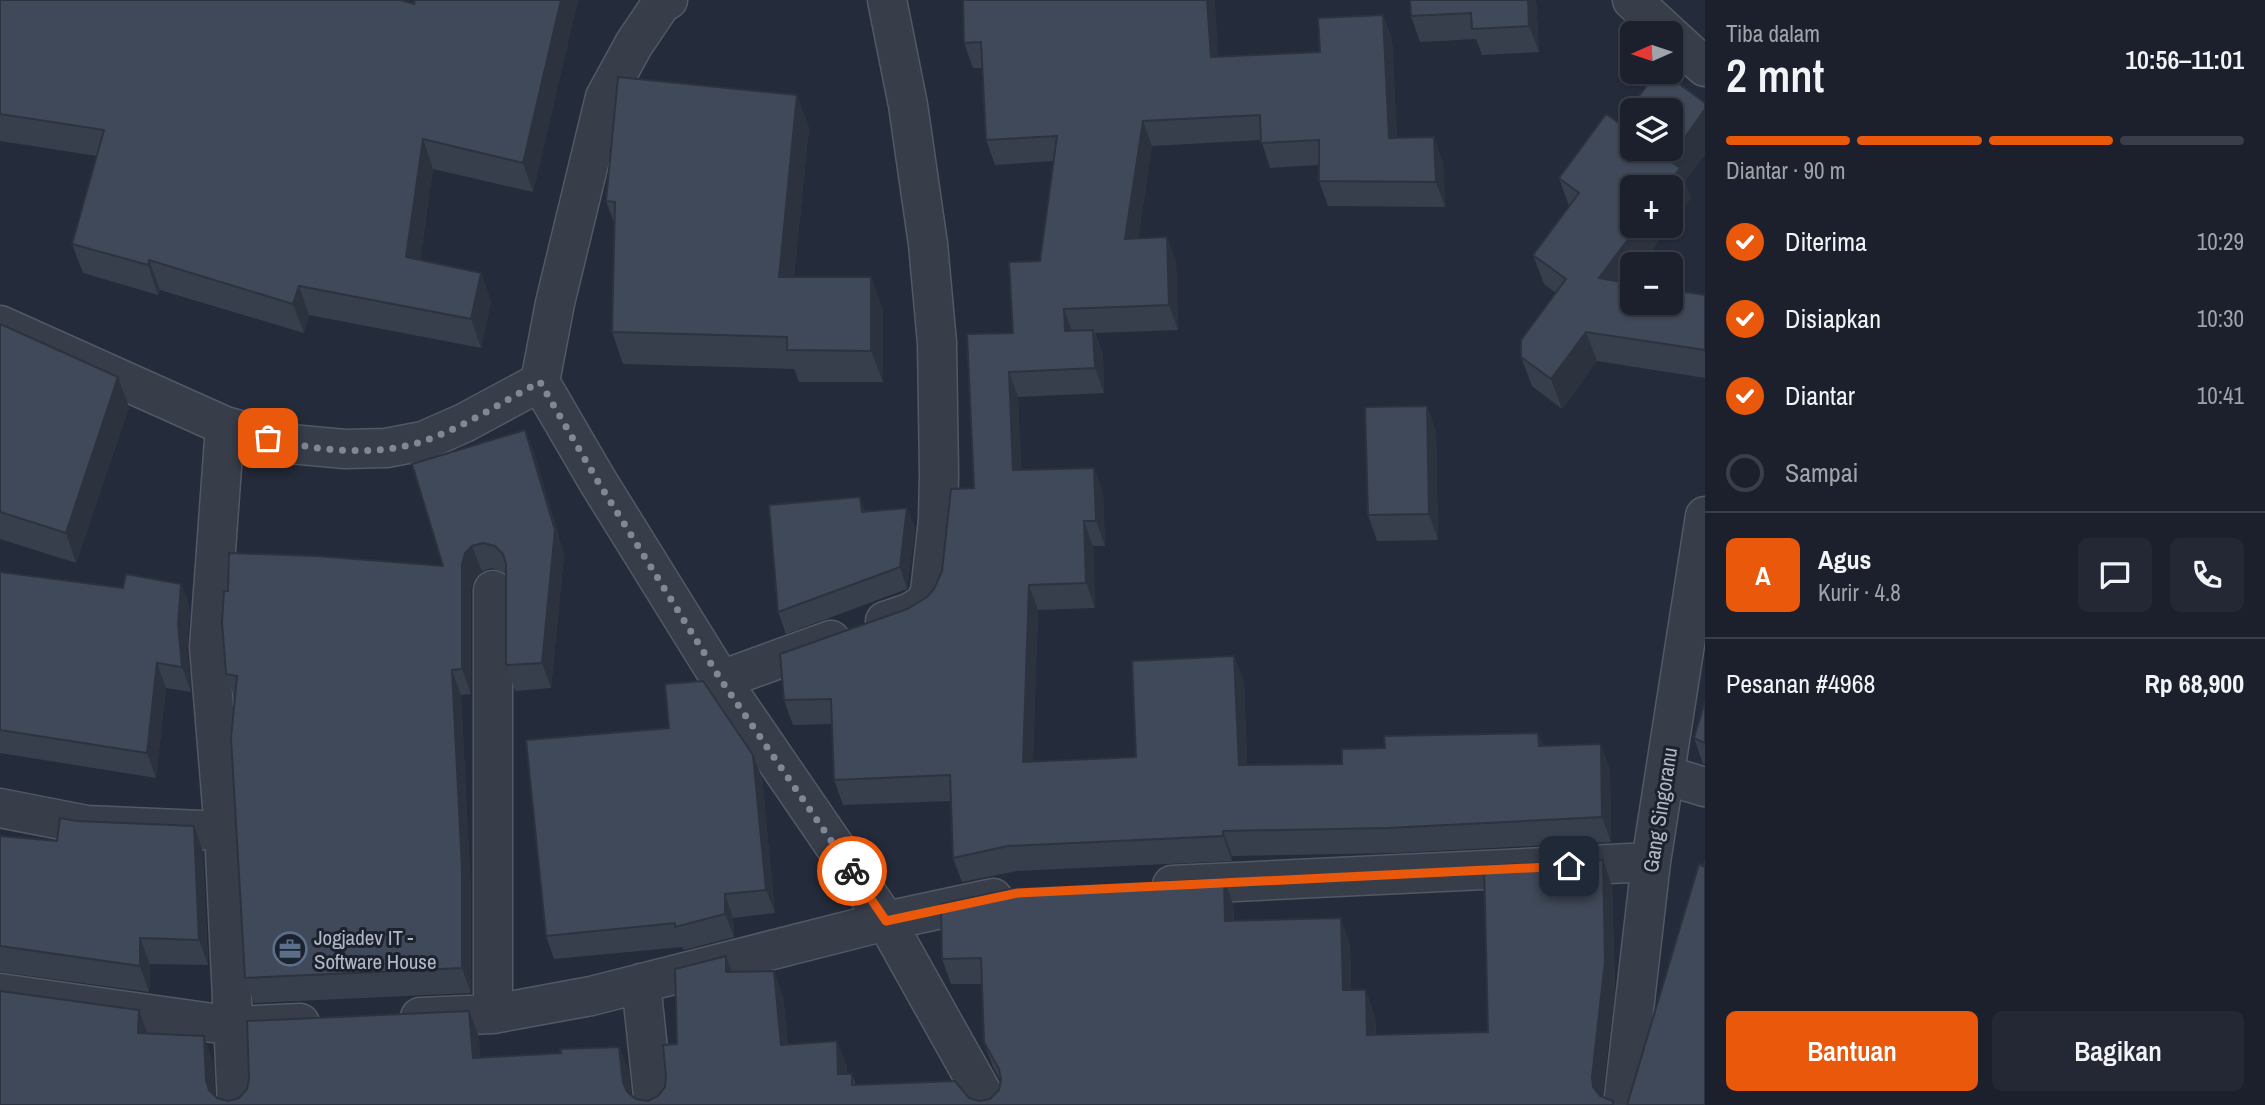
<!DOCTYPE html>
<html lang="id">
<meta charset="utf-8">
<style>
body{margin:0;font-family:"Archivo Narrow",sans-serif;background:#242834;color:#f1f3f6;height:100vh;display:flex;flex-direction:column;font-size:26px;white-space:nowrap}
*{box-sizing:border-box;margin:0}
p{font-size:23px;color:#a0a3a9}
.icon{flex:none;width:38px;height:38px;fill:none;stroke:currentColor;stroke-width:2;stroke-linecap:round;stroke-linejoin:round}
.map{position:relative;flex:1;overflow:hidden}
.sheet{display:flex;flex-direction:column;background:#1b202c;width:560px}
.sheet>*{flex:none}
.needle{width:46px;rotate:267deg}
.tools{position:absolute;left:1620px;top:21px;display:grid;gap:14px}
.tools a{display:grid;place-items:center;width:63px;height:63px;border-radius:10px;background:#1b202c;box-shadow:0 2px 5px #0004,0 0 0 2px #393e48;font-size:35px}
.pin{position:absolute;display:grid;place-items:center;width:60px;height:60px;color:#fff;margin:-30px;border-radius:14px;box-shadow:0 4px 10px #0006}
.courier{position:absolute;display:grid;place-items:center;width:70px;height:70px;margin:-35px;border:5px solid #ea580c;border-radius:50%;background:#fff;color:#222;box-shadow:0 2px 9px #0007}
.overview em{font-style:normal;font-weight:600}
.overview div{display:flex;flex-direction:column-reverse}
.overview{display:flex;align-items:center;justify-content:space-between;height:119px;padding:0 21px}
h1{font-size:46px;font-weight:600;line-height:52px}
.bar{display:grid;grid-template-columns:repeat(4,1fr);gap:10px 7px;align-content:center;height:84px;padding:0 21px}
.bar i{height:9px;border-radius:5px;background:#393e48}
.bar .selected{background:#ea580c}
.bar p{grid-column:span 4}
.line{display:flex;align-items:center;gap:18px;padding:0 21px;border-top:2px solid #393e48}
.line div{flex:1}
.round{display:grid;place-items:center;flex:none;width:74px;height:74px;border-radius:10px;background:#242834}
ol{padding:0 21px;list-style:none}
li{display:flex;align-items:center;gap:21px;height:77px}
li p{margin-inline-start:auto}
li .icon{padding:7px;border-radius:50%;background:#ea580c;color:#fff;stroke-width:4}
li:last-child{color:#a0a3a9}
li i{width:38px;height:38px;border:4px solid #393e48;border-radius:50%}
.cta{display:flex;gap:14px;margin-top:auto;padding:14px 21px}
.cta a{flex:1;height:80px;border-radius:10px;background:#ea580c;color:#fff;font-size:28px;font-weight:600;line-height:80px;text-align:center}
.cta a+a{background:#242834;color:#f1f3f6}
main{display:flex;flex:1;min-height:0}
.map>svg:first-child{display:block}
.lines{fill:none;stroke-linecap:round;stroke-linejoin:round}
.street-casing{stroke:#535865;stroke-width:41}
.street{stroke:#383d4a;stroke-width:38}
.wall{fill:#373f4d}
.shaded-wall{fill:#2d333e}
.building{fill:#404959;stroke:#2d333e;stroke-width:2;fill-rule:evenodd}
.done{stroke:#818795;stroke-width:7;stroke-dasharray:0 12.6}
.route{stroke:#ea580c;stroke-width:9}
.labels{text-anchor:middle;dominant-baseline:central;stroke-width:6;stroke-linejoin:round;paint-order:stroke}
.street-label{font-size:21px;fill:#b3b8c6;stroke:#1d222f}
.poi-label{font-size:21px;fill:#b3b8c6;stroke:#1d222f;text-anchor:start}
</style>
<main>
<div class="map">
<svg width="1705" height="1105" viewBox="0 0 1705 1105">
<rect width="100%" height="100%" fill="#242b3a"/>
<g class="lines">
<defs>
<path id="street" d="M 1632,0 L 1668,33
M 1671,36 L 1705,67
M 0,325 L 225,426 L 290,444 L 345,449 L 386,448 L 423,441 L 464,423 L 540,382 L 555,303 L 605,97 L 634,44 L 661,4 L 668,0
M 540,382 L 597,480 L 721,680 L 886,921 L 989,1105
M 493,590 L 493,1014
M 885,621 L 909,613 L 924,604 L 930,592 L 938,520 L 939,474 L 937,343 L 928,244 L 908,105 L 887,0
M 721,680 L 831,640
M 1665,775 L 1705,787
M 0,808 L 87,825 L 224,831 L 209,647 L 225,426
M 224,831 L 237,1105
M 1172,885 L 1651,862
M 641,983 L 654,1105
M 0,993 L 234,1026 L 300,1023
M 420,1017 L 493,1014 L 591,996 L 886,921 L 993,898
M 1623,1105 L 1651,862 L 1705,516"/>
</defs>
<use href="#street" class="street-casing"/>
<use href="#street" class="street"/>
</g>
<path class="wall" d="M 0,0 L 414,4 L 415,0 L 578,0 L 533,192 L 433,169 L 420,260 L 481,273 L 491,302 L 481,348 L 309,315 L 304,333 L 160,290 L 158,295 L 83,273 L 72,244 L 97,156 L 0,141 Z
M 963,0 L 1218,57 L 1320,52 L 1383,15 L 1392,40 L 1397,138 L 1443,162 L 1445,207 L 1328,206 L 1319,181 L 1319,165 L 1270,168 L 1261,140 L 1152,146 L 1138,239 L 1167,237 L 1176,262 L 1178,330 L 1095,333 L 1103,355 L 1104,393 L 1018,397 L 1021,470 L 1094,468 L 1103,493 L 1105,546 L 1093,546 L 1095,608 L 1038,610 L 1033,761 L 1136,757 L 1244,681 L 1247,765 L 1342,764 L 1385,748 L 1538,733 L 1543,746 L 1610,769 L 1611,842 L 1396,853 L 1232,856 L 1232,861 L 1017,871 L 962,882 L 953,858 L 951,801 L 843,805 L 834,780 L 832,724 L 793,725 L 784,700 L 907,609 L 927,597 L 934,589 L 974,488 L 1013,333 L 1040,261 L 1054,161 L 995,165 L 986,140 L 982,68 L 973,68 L 964,43 Z
M 1536,0 L 1539,52 L 1482,55 L 1476,39 L 1420,42 L 1411,16 Z
M 1705,103 L 1705,154 L 1685,181 L 1691,198 L 1671,225 L 1671,187 L 1670,226 L 1642,264 L 1633,264 L 1633,277 L 1628,283 L 1705,295 L 1705,378 L 1597,361 L 1562,409 L 1532,386 L 1521,357 L 1556,293 L 1544,284 L 1533,255 L 1569,206 L 1559,178 L 1619,123 Z
M 809,127 L 794,277 L 883,309 L 883,382 L 799,382 L 794,369 L 623,364 L 612,332 L 615,225 L 606,201 Z
M 0,324 L 118,377 L 129,407 L 76,563 L 0,539 Z
M 1427,406 L 1436,432 L 1438,540 L 1377,541 L 1368,515 Z
M 525,430 L 535,455 L 564,555 L 551,688 L 515,691 L 506,665 L 506,573 L 492,568 L 482,571 L 474,579 L 471,589 L 471,694 L 461,695 L 471,893 L 471,993 L 254,1003 L 245,978 L 235,699 L 226,674 L 228,591 L 443,566 Z
M 907,508 L 915,529 L 907,589 L 786,634 L 778,612 L 866,511 Z
M 0,572 L 123,588 L 181,584 L 190,608 L 187,649 L 191,692 L 166,688 L 156,778 L 0,753 Z
M 1705,702 L 1705,764 L 1703,764 L 1694,738 Z
M 753,755 L 762,778 L 775,913 L 733,918 L 734,937 L 684,950 L 682,947 L 554,959 L 546,936 Z
M 0,836 L 203,852 L 208,965 L 150,964 L 149,992 L 0,972 Z
M 1612,886 L 1615,987 L 1602,1097 L 1615,1105 L 0,1105 L 139,1010 L 147,1033 L 213,1062 L 215,1096 L 217,1098 L 228,1101 L 239,1098 L 469,1011 L 479,1037 L 480,1058 L 561,1053 L 619,1047 L 629,1072 L 631,1095 L 636,1099 L 648,1101 L 658,1096 L 665,1087 L 677,1044 L 726,956 L 732,972 L 774,971 L 783,997 L 788,1045 L 837,1041 L 847,1067 L 847,1074 L 852,1074 L 856,1085 L 969,1098 L 979,1101 L 990,1099 L 999,1090 L 1001,1081 L 993,1067 L 984,1042 L 982,984 L 951,984 L 942,959 L 1233,904 L 1234,920 L 1350,944 L 1351,990 L 1375,1016 L 1376,1035 L 1488,1032 Z"/>
<path class="shaded-wall" d="M 561,0 L 578,0 L 533,192 L 523,163 Z
M 1207,0 L 1215,0 L 1220,82 L 1211,57 Z
M 1528,0 L 1536,0 L 1539,52 L 1529,26 Z
M 1383,15 L 1392,40 L 1398,163 L 1389,138 Z
M 797,95 L 809,127 L 791,309 L 779,277 Z
M 1705,109 L 1705,154 L 1685,181 L 1691,198 L 1671,225 L 1671,187 L 1666,187 L 1669,160 Z
M 1143,121 L 1152,146 L 1134,264 L 1125,239 Z
M 1434,137 L 1443,162 L 1445,207 L 1436,182 Z
M 423,139 L 433,169 L 416,286 L 406,257 Z
M 1638,226 L 1670,226 L 1642,264 L 1633,264 L 1633,277 L 1610,308 L 1599,278 Z
M 1167,237 L 1176,262 L 1178,330 L 1169,305 Z
M 149,260 L 160,290 L 158,295 L 148,265 Z
M 481,273 L 491,302 L 481,348 L 471,319 Z
M 871,277 L 883,309 L 883,382 L 871,351 Z
M 299,286 L 309,315 L 304,333 L 293,304 Z
M 1064,309 L 1073,334 L 1065,331 Z
M 1093,330 L 1103,355 L 1104,393 L 1095,368 Z
M 1586,332 L 1597,361 L 1562,409 L 1551,379 Z
M 1009,372 L 1018,397 L 1023,495 L 1013,470 Z
M 118,377 L 129,407 L 76,563 L 66,533 Z
M 1427,406 L 1436,432 L 1438,540 L 1429,514 Z
M 525,430 L 535,455 L 564,555 L 551,688 L 542,663 Z
M 1094,468 L 1103,493 L 1105,546 L 1096,521 Z
M 860,497 L 868,518 L 862,512 Z
M 907,508 L 915,529 L 907,589 L 900,567 Z
M 1084,521 L 1093,546 L 1095,608 L 1086,583 Z
M 472,546 L 482,571 L 474,579 L 471,589 L 471,694 L 462,669 L 462,564 L 465,553 Z
M 181,584 L 190,608 L 187,649 L 191,692 L 182,667 L 178,624 Z
M 1029,585 L 1038,610 L 1032,787 L 1023,762 Z
M 1234,656 L 1244,681 L 1248,790 L 1239,765 Z
M 157,663 L 166,688 L 156,778 L 147,753 Z
M 452,670 L 461,695 L 471,893 L 471,993 L 462,968 Z
M 1538,733 L 1548,758 L 1539,746 Z
M 1601,744 L 1610,769 L 1611,842 L 1602,817 Z
M 753,755 L 762,778 L 775,913 L 766,890 Z
M 194,826 L 203,852 L 208,965 L 199,940 Z
M 1223,831 L 1232,856 L 1232,861 L 1223,836 Z
M 1603,860 L 1612,886 L 1615,987 L 1601,1103 L 1593,1087 L 1592,1077 Z
M 1224,879 L 1233,904 L 1234,946 L 1225,921 Z
M 725,894 L 733,918 L 734,937 L 725,914 Z
M 1341,918 L 1350,944 L 1352,1016 L 1343,990 Z
M 140,938 L 150,964 L 149,992 L 140,966 Z
M 726,956 L 735,982 L 726,972 Z
M 774,971 L 783,997 L 790,1071 L 781,1045 Z
M 1366,990 L 1375,1016 L 1376,1061 L 1367,1035 Z
M 139,1010 L 148,1036 L 138,1033 Z
M 469,1011 L 479,1037 L 482,1084 L 473,1058 Z
M 204,1036 L 213,1062 L 215,1105 L 206,1080 Z
M 837,1041 L 847,1067 L 847,1100 L 838,1074 Z
M 619,1047 L 629,1072 L 632,1105 L 623,1082 Z"/>
<path class="building" d="M 0,0 L 400,0 L 414,4 L 415,0 L 561,0 L 523,163 L 423,139 L 406,257 L 481,273 L 471,319 L 299,286 L 293,304 L 149,260 L 148,265 L 72,244 L 104,130 L 0,114 Z
M 963,0 L 1207,0 L 1211,57 L 1320,52 L 1318,18 L 1383,15 L 1389,138 L 1434,137 L 1436,182 L 1319,181 L 1319,140 L 1261,143 L 1260,115 L 1143,121 L 1125,239 L 1167,237 L 1169,305 L 1064,309 L 1065,331 L 1093,330 L 1095,368 L 1009,372 L 1013,470 L 1094,468 L 1096,521 L 1084,521 L 1086,583 L 1029,585 L 1023,762 L 1136,757 L 1132,661 L 1234,656 L 1239,765 L 1342,764 L 1342,749 L 1385,748 L 1384,736 L 1538,733 L 1539,746 L 1601,744 L 1602,817 L 1387,828 L 1223,831 L 1223,836 L 1008,846 L 953,858 L 950,775 L 834,780 L 831,699 L 784,700 L 780,654 L 907,609 L 927,597 L 934,589 L 942,571 L 951,489 L 974,488 L 967,334 L 1013,333 L 1009,262 L 1040,261 L 1057,136 L 986,140 L 981,42 L 964,43 Z
M 1410,0 L 1528,0 L 1529,26 L 1472,29 L 1471,13 L 1411,16 Z
M 1657,72 L 1663,72 L 1705,103 L 1705,109 L 1669,160 L 1680,168 L 1666,187 L 1633,187 L 1633,226 L 1638,226 L 1599,278 L 1633,284 L 1633,303 L 1671,303 L 1671,290 L 1705,295 L 1705,350 L 1586,332 L 1551,379 L 1521,357 L 1521,340 L 1566,279 L 1533,255 L 1579,193 L 1559,178 L 1606,114 L 1619,123 ZM 1633,110 L 1671,110 L 1671,149 L 1633,149 Z
M 618,77 L 797,95 L 779,277 L 871,277 L 871,351 L 787,350 L 787,337 L 612,332 L 615,202 L 606,201 Z
M 0,324 L 118,377 L 66,533 L 0,512 Z
M 1427,406 L 1429,514 L 1368,515 L 1365,407 Z
M 525,430 L 555,530 L 542,663 L 506,665 L 506,564 L 503,554 L 495,546 L 483,543 L 472,546 L 465,553 L 462,564 L 462,669 L 452,670 L 462,868 L 462,968 L 245,978 L 231,738 L 237,676 L 226,674 L 222,622 L 224,591 L 228,591 L 229,553 L 317,556 L 443,566 L 412,464 Z
M 860,497 L 862,512 L 907,508 L 900,567 L 778,612 L 769,505 Z
M 0,572 L 123,588 L 126,574 L 181,584 L 178,624 L 182,667 L 157,663 L 147,753 L 0,730 Z
M 703,681 L 753,755 L 766,890 L 725,894 L 725,914 L 675,927 L 675,923 L 546,936 L 526,740 L 669,728 L 665,684 Z
M 1705,702 L 1705,743 L 1694,738 Z
M 60,818 L 77,821 L 194,826 L 199,940 L 140,938 L 140,966 L 0,946 L 0,836 L 57,841 Z
M 1603,860 L 1605,961 L 1592,1077 L 1593,1087 L 1600,1096 L 1613,1101 L 1613,1105 L 0,1105 L 0,991 L 139,1010 L 138,1033 L 204,1036 L 206,1080 L 209,1090 L 217,1098 L 228,1101 L 239,1098 L 247,1089 L 249,1078 L 247,1021 L 469,1011 L 473,1058 L 561,1053 L 560,1049 L 619,1047 L 623,1082 L 627,1092 L 636,1099 L 648,1101 L 658,1096 L 665,1087 L 666,1077 L 663,1045 L 677,1044 L 675,969 L 726,956 L 726,972 L 774,971 L 781,1045 L 837,1041 L 838,1074 L 852,1074 L 852,1085 L 955,1081 L 969,1098 L 979,1101 L 990,1099 L 999,1090 L 1001,1079 L 999,1069 L 984,1042 L 981,958 L 942,959 L 941,904 L 1011,889 L 1224,879 L 1225,921 L 1341,918 L 1343,990 L 1366,990 L 1367,1035 L 1488,1032 L 1484,866 Z
M 1705,861 L 1705,1105 L 1627,1105 L 1699,864 L 1703,866 Z"/>
<g class="lines">
<path class="done" d="M 268,438 C 316,451 376,457 424,441 C 464,427 502,402 540,382 L 597,480 L 721,680 L 852,871"/>
<path class="route" d="M 852,871 L 886,921 L 1018,893 L 1569,866"/>
</g>
<defs>
<symbol id="office-ring" viewBox="-11 -11 22 22"><circle r="9.5" fill="#1d222f" stroke="#5c6f8a" stroke-width="1.5"/><path d="M-6-3h4V-5.5h4V-3h4V5H-6ZM-1-4.5V-3h2v-1.5ZM-6 0V1H6V0Z" fill="#5c6f8a"/></symbol>
</defs>
<g fill-rule="evenodd">
<use href="#office-ring" x="271" y="930" width="38" height="38"/>
</g>
<g class="labels">
<g class="street-label">
<text transform="translate(1660 810) rotate(-81)">Gang Singoranu</text>
</g>
<g class="poi-label">
<text x="314" y="937">Jogjadev IT -<tspan x="314" dy="24">Software House</tspan></text>
</g>
</g>
</svg>
<div class="tools">
<a><svg class="needle" viewBox="-14 -14 28 28"><path d="M0-13l5 13h-10z" fill="#e53935"/><path d="M0 13l5-13h-10z" fill="#a0a3a9"/></svg></a>
<a><svg class="icon" aria-label="layers" viewBox="0 0 24 24"><path d="M12 4l9 5-9 5-9-5zM3 14l9 5 9-5"/></svg></a>
<a>+</a>
<a>−</a>
</div>
<div class="pin" style="left:268px;top:438px;background:#ea580c"><svg class="icon" aria-label="bag" viewBox="0 0 24 24"><path d="M5 8h14l-1 12H6zM9 8a3 3 0 0 1 6 0"/></svg></div>
<div class="pin" style="left:1569px;top:866px;background:#1f2937"><svg class="icon" aria-label="home" viewBox="0 0 24 24"><path d="M3 11l9-7 9 7M6 9v11h12V9"/></svg></div>
<div class="courier" style="left:852px;top:871px"><svg class="icon" aria-label="bike" viewBox="0 0 24 24"><circle cx="6" cy="16" r="4"/><circle cx="18" cy="16" r="4"/><path d="M6 16l4-8h5l3 8M10 8l3 8H6M13 5h3"/></svg></div>
</div>
<section class="sheet">
<div class="overview"><div><h1>2 mnt</h1><p>Tiba dalam</p></div><em>10:56–11:01</em></div>
<div class="bar"><i class="selected"></i><i class="selected"></i><i class="selected"></i><i></i><p>Diantar · 90 m</p></div>
<ol>
<li><svg class="icon" aria-label="check" viewBox="0 0 24 24"><path d="M5 12l5 5 9-10"/></svg>Diterima<p>10:29</p></li>
<li><svg class="icon" aria-label="check" viewBox="0 0 24 24"><path d="M5 12l5 5 9-10"/></svg>Disiapkan<p>10:30</p></li>
<li><svg class="icon" aria-label="check" viewBox="0 0 24 24"><path d="M5 12l5 5 9-10"/></svg>Diantar<p>10:41</p></li>
<li><i></i>Sampai</li>
</ol>
<div class="line" style="height:126px"><b class="round" style="background:#ea580c;color:#fff">A</b><div><b>Agus</b><p>Kurir · 4.8</p></div><a class="round"><svg class="icon" aria-label="chat" viewBox="0 0 24 24"><path d="M4 5h16v11H9l-5 4z"/></svg></a><a class="round"><svg class="icon" aria-label="phone" viewBox="0 0 24 24"><path d="M5 4h4l2 5-3 2q2 4 5 5l2-3 5 2v4C11 20 4 13 5 4z"/></svg></a></div>
<div class="line" style="height:91px"><div>Pesanan #4968</div><b>Rp 68,900</b></div>
<div class="cta"><a>Bantuan</a><a>Bagikan</a></div>
</section>
</main>
